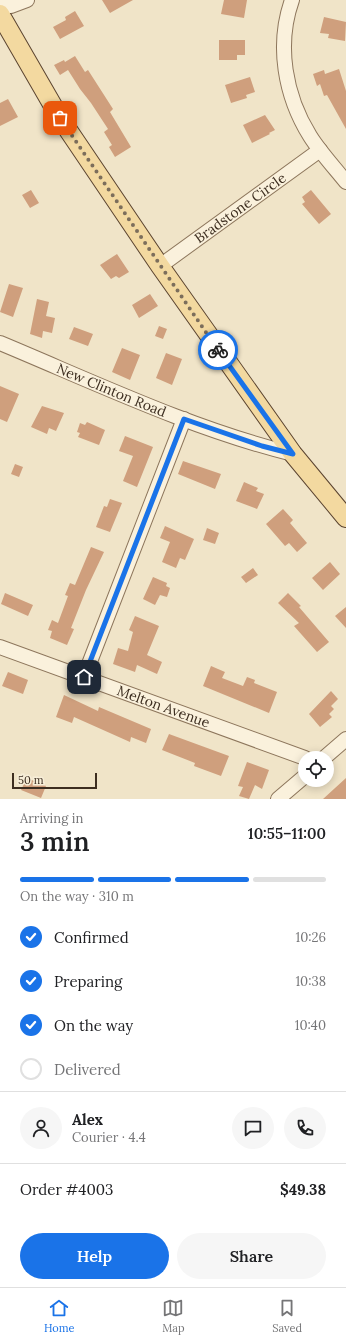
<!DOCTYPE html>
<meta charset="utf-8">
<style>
body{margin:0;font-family:Lora,serif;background:#f6f6f6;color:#202124;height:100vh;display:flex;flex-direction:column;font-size:15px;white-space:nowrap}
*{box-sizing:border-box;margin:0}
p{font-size:13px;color:#757577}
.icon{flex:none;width:22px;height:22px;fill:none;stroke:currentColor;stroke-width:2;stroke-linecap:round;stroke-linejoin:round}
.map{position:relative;height:799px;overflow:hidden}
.details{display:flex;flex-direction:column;background:#fff;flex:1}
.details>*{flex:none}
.tools{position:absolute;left:298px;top:751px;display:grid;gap:8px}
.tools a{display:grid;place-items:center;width:36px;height:36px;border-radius:50%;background:#fff;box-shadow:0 2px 10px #0003;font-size:20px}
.scale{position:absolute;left:12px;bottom:10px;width:85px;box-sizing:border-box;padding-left:4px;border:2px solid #3d2e20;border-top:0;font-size:11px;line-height:14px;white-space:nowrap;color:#3d2e20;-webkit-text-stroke:3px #f7eed8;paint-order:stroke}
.pin{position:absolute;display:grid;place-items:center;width:34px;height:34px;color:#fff;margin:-17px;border-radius:8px;box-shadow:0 2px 6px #0006}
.courier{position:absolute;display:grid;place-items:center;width:40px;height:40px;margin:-20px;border:3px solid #1a73e8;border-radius:50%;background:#fff;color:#222;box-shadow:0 1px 5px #0007}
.headline em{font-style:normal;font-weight:600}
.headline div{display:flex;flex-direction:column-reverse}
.headline{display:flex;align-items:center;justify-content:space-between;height:68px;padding:0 20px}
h1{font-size:26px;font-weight:600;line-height:30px}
.bar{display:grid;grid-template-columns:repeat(4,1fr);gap:6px 4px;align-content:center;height:48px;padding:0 20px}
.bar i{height:5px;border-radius:3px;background:#e0e0e0}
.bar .on{background:#1a73e8}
.bar p{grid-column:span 4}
.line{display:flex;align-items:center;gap:10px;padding:0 20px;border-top:1px solid #e0e0e0}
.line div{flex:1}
.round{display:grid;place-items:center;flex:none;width:42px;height:42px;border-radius:21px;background:#f6f6f6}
ol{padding:0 20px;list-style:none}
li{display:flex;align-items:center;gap:12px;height:44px}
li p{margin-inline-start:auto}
li .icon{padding:4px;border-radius:50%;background:#1a73e8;color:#fff;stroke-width:4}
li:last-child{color:#757577}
li i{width:22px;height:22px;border:2px solid #e0e0e0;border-radius:50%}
.primary-button{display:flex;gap:8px;margin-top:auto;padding:8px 20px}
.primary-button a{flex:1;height:46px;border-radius:24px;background:#1a73e8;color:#fff;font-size:16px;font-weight:600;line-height:46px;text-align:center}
.primary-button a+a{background:#f6f6f6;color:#202124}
.tab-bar{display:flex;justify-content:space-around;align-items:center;height:56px;border-top:1px solid #e0e0e0;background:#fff;font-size:11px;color:#757577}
.tab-bar a{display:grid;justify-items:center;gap:2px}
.tab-bar .on{color:#1a73e8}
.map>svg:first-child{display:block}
.building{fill:#cf9f7d}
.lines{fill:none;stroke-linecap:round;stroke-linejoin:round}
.minor-casing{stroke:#8d765c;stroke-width:16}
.major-casing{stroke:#5b4430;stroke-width:20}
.minor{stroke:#faf1dc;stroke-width:14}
.major{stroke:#f3d9a0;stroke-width:18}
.done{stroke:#7c6e5b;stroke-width:4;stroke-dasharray:0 7.2}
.route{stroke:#1a73e8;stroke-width:5}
.labels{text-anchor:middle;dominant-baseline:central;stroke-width:3;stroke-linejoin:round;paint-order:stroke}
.street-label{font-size:14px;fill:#3d2e20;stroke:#f7eed8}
</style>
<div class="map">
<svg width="346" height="799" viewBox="0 0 346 799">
<rect width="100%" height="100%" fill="#f0e4c8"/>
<path class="building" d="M 102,0 L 133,0 L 110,13 Z
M 224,0 L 247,0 L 244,18 L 221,14 Z
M 75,11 L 84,26 L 60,39 L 53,27 L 66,20 L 65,17 Z
M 324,17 L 346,22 L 345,41 L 328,38 L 329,34 L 320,33 Z
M 219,40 L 245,40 L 245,55 L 237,55 L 237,60 L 219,60 Z
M 75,56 L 85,72 L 88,70 L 113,109 L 110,112 L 131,147 L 115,157 L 109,147 L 112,145 L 104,132 L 108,129 L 91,103 L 80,89 L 68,70 L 60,75 L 54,65 L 64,60 L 65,62 Z
M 339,69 L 346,91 L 346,129 L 327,95 L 324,96 L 320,84 L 317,86 L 313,74 L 324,70 L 325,74 Z
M 250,77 L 255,92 L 246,95 L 247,98 L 231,103 L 225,85 Z
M 8,99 L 18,117 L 0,126 L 0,103 Z
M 265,115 L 275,130 L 269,133 L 270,134 L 252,143 L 243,125 Z
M 31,190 L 39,203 L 30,208 L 22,195 Z
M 311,190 L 331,214 L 319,224 L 302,204 L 305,202 L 302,197 Z
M 117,254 L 129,272 L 119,278 L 116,276 L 111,279 L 100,265 Z
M 9,284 L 23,288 L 13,317 L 0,312 Z
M 150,294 L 158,306 L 139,318 L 132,305 Z
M 37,299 L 49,302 L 46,316 L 55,318 L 52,333 L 43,331 L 42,338 L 30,334 Z
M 159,326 L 167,329 L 163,339 L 155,336 Z
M 74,327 L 93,334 L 88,346 L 69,339 Z
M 122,348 L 140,355 L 130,380 L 112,372 Z
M 166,353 L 182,359 L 172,385 L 156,378 Z
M 0,386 L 19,394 L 7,422 L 0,419 Z
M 42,406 L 64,413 L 56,431 L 49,428 L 47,434 L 31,427 Z
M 87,422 L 105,430 L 99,445 L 78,437 L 80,433 L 77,432 L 80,423 L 85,425 Z
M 125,436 L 153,447 L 137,487 L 123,481 L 133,456 L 119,451 Z
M 183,461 L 221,474 L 215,489 L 178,474 Z
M 15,464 L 23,467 L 19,477 L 11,474 Z
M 244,482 L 258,488 L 256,491 L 264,494 L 257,509 L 236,501 Z
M 110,499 L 122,503 L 110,532 L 96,527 L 104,506 L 107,507 Z
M 283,509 L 293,520 L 290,523 L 307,543 L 297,552 L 289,543 L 285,546 L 266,524 Z
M 165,526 L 194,539 L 185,560 L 180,558 L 176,568 L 162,562 L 170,542 L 160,538 Z
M 207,528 L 219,533 L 215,544 L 203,540 Z
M 91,547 L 104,552 L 86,590 L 71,628 L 74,629 L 67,645 L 50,638 L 52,631 L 48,630 L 52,620 L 58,623 L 68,596 L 65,595 L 70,583 L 75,585 Z
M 330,562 L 340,574 L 323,590 L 312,578 Z
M 253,568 L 258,575 L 246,583 L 241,577 Z
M 153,577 L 167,583 L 166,586 L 170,588 L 167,597 L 160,595 L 155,605 L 143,599 Z
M 5,593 L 33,605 L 28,616 L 1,604 Z
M 288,593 L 301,606 L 299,607 L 329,642 L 317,652 L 294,626 L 299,623 L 278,603 Z
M 346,607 L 346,628 L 335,616 Z
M 135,616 L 159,626 L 147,655 L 162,662 L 157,674 L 137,665 L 135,672 L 113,664 L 118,648 L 128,651 L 133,632 L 129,630 Z
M 211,666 L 225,672 L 222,678 L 243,686 L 247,677 L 255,680 L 254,683 L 277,692 L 269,713 L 203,686 Z
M 8,672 L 28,680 L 23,694 L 2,686 Z
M 331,691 L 338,699 L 331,706 L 334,709 L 329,714 L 332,717 L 320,727 L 309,714 Z
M 64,695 L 98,711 L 99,707 L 151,729 L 146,743 L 131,737 L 130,742 L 74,717 L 72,723 L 56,717 Z
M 169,734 L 229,756 L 221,776 L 194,766 L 195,763 L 162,750 Z
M 247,762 L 269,770 L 262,789 L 255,785 L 249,799 L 239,796 L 243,787 L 238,786 Z
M 27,778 L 46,786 L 41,798 L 21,790 Z
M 346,778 L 346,799 L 323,799 Z"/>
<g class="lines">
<defs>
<g id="minor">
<path d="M 292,0 C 276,45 285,96 310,136 C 320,152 334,167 346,182"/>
<path d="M 0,6 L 11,6 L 27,0"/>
<path id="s1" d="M 160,266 L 320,150"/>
<path id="s2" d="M 0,343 C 96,383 192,429 293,454"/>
<path id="s3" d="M 0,647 L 305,758"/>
<path d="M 84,677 L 184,419"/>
<path d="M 324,758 L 346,739"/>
<path d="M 278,799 L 305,776"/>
</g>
<path id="major" d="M 0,14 L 60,118 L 160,266 L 293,454 L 346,518"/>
</defs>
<use href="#minor" class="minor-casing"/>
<use href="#major" class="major-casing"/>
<use href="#minor" class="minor"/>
<use href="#major" class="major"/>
</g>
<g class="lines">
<path class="done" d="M 60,118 L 218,350"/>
<path class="route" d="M 84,677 L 184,419 L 262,446 L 293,454 L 218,350"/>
</g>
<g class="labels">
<g class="street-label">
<text stroke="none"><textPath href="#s1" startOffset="99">Bradstone Circle</textPath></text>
<text stroke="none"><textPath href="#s2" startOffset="121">New Clinton Road</textPath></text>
<text stroke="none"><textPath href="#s3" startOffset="174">Melton Avenue</textPath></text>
</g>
</g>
</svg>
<div class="tools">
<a><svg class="icon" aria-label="locate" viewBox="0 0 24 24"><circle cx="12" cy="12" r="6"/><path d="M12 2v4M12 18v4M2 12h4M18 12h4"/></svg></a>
</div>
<div class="scale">50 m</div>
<div class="pin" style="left:60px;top:118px;background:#ea580c"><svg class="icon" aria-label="bag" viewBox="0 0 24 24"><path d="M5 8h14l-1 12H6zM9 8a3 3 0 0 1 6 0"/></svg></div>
<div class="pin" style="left:84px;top:677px;background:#1f2937"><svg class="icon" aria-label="home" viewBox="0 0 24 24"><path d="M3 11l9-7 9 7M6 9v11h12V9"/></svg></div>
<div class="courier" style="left:218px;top:350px"><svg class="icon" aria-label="bike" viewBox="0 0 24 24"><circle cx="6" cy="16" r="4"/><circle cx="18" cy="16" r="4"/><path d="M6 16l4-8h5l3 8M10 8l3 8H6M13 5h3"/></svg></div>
</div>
<section class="details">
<div class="headline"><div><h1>3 min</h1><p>Arriving in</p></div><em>10:55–11:00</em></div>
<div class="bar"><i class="on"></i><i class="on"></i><i class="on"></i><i></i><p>On the way · 310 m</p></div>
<ol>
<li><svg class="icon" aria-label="check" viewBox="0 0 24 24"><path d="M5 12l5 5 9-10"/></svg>Confirmed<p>10:26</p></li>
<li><svg class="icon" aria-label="check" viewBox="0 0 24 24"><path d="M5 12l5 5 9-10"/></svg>Preparing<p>10:38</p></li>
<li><svg class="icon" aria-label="check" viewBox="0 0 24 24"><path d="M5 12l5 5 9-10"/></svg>On the way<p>10:40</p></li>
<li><i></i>Delivered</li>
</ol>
<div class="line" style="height:72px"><a class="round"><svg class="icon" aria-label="person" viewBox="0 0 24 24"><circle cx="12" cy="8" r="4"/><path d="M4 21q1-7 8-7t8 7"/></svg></a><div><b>Alex</b><p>Courier · 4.4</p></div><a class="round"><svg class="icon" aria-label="chat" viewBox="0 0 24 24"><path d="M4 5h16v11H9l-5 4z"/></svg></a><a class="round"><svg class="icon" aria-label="phone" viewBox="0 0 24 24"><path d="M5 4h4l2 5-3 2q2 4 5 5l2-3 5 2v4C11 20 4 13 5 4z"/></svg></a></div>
<div class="line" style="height:52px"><div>Order #4003</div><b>$49.38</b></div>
<div class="primary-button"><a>Help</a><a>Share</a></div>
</section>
<nav class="tab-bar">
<a class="on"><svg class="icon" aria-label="home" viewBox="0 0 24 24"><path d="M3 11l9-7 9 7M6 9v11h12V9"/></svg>Home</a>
<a><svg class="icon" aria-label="map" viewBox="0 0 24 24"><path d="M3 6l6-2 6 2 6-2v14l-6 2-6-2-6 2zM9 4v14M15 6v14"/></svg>Map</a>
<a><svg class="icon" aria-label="saved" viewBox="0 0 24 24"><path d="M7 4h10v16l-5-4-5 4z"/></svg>Saved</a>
</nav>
